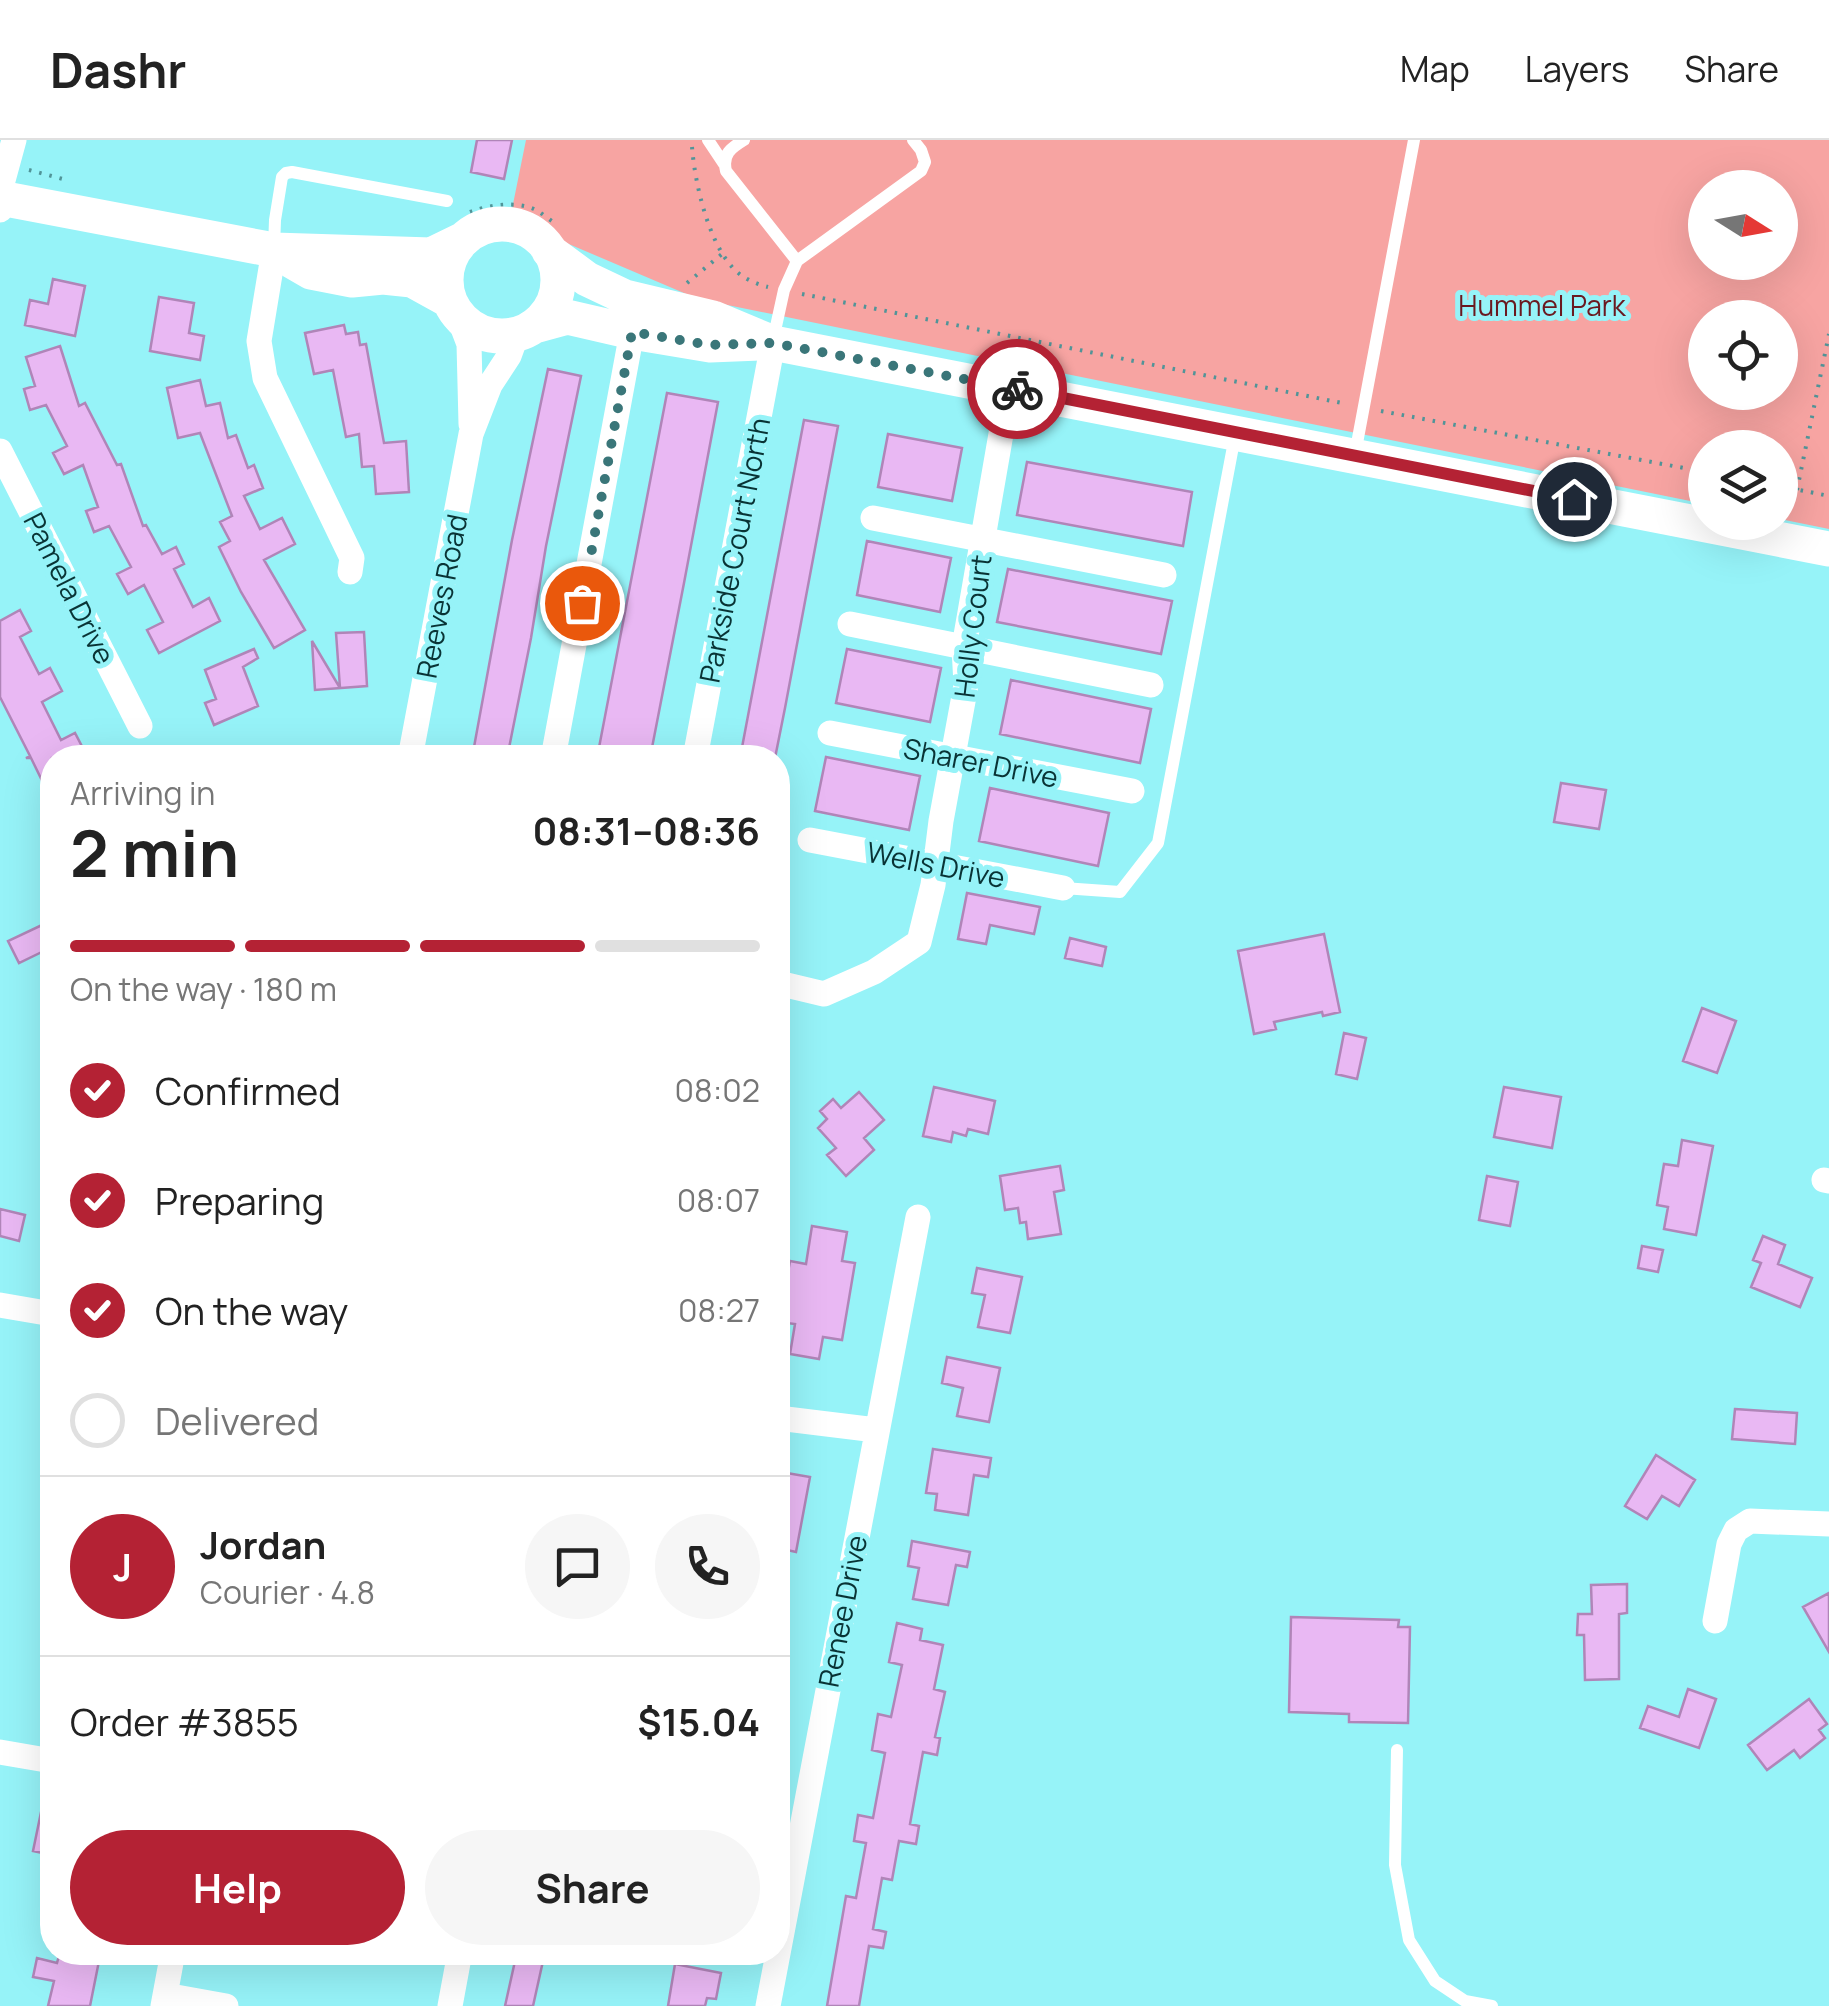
<!DOCTYPE html>
<meta charset="utf-8">
<style>
body{margin:0;font-family:Manrope,sans-serif;background:#f6f6f6;color:#222;height:100vh;display:flex;flex-direction:column;font-size:38px;white-space:nowrap}
*{box-sizing:border-box;margin:0}
p{font-size:32px;color:#767676}
.icon{flex:none;width:55px;height:55px;fill:none;stroke:currentColor;stroke-width:2;stroke-linecap:round;stroke-linejoin:round}
.map{position:relative;flex:1;overflow:hidden}
.panel{position:absolute;left:40px;top:605px;width:750px;height:1220px;display:flex;flex-direction:column;background:#fff;border-radius:40px;box-shadow:0 10px 40px #0002}
.panel>*{flex:none}
.needle{width:65px;rotate:101deg}
.fabs{position:absolute;left:1688px;top:30px;display:grid;gap:20px}
.fabs a{display:grid;place-items:center;width:110px;height:110px;border-radius:50%;background:#fff;box-shadow:0 10px 40px #0002;font-size:50px}
.pin{position:absolute;display:grid;place-items:center;width:85px;height:85px;color:#fff;margin:-42px;border:5px solid #fff;border-radius:50%;box-shadow:0 2px 10px #0007}
.courier{position:absolute;display:grid;place-items:center;width:100px;height:100px;margin:-50px;border:8px solid #b42234;border-radius:50%;background:#fff;color:#222;box-shadow:0 2px 12px #0007}
.head em{font-style:normal;font-weight:700}
.head div{display:flex;flex-direction:column-reverse}
.head{display:flex;align-items:center;justify-content:space-between;height:170px;padding:0 30px}
h1{font-size:65px;font-weight:700;line-height:75px}
.bar{display:grid;grid-template-columns:repeat(4,1fr);gap:15px 10px;align-content:center;height:120px;padding:0 30px}
.bar i{height:12px;border-radius:8px;background:#e0e0e0}
.bar .selected{background:#b42234}
.bar p{grid-column:span 4}
.line{display:flex;align-items:center;gap:25px;padding:0 30px;border-top:2px solid #e0e0e0}
.line div{flex:1}
.round{display:grid;place-items:center;flex:none;width:105px;height:105px;border-radius:52px;background:#f6f6f6}
ol{padding:0 30px;list-style:none}
li{display:flex;align-items:center;gap:30px;height:110px}
li p{margin-inline-start:auto}
li .icon{padding:10px;border-radius:50%;background:#b42234;color:#fff;stroke-width:4}
li:last-child{color:#767676}
li i{width:55px;height:55px;border:5px solid #e0e0e0;border-radius:50%}
.cta{display:flex;gap:20px;margin-top:auto;padding:20px 30px}
.cta a{flex:1;height:115px;border-radius:60px;background:#b42234;color:#fff;font-size:40px;font-weight:700;line-height:115px;text-align:center}
.cta a+a{background:#f6f6f6;color:#222}
header{display:flex;align-items:center;gap:60px;box-sizing:border-box;height:140px;padding:0 50px;background:#fff;border-bottom:2px solid #e0e0e0}
header strong{font-size:48px}
nav{display:flex;gap:55px;margin-inline-start:auto;font-size:35px}
.map>svg:first-child{display:block}
.green{fill:#f7a4a2;fill-rule:evenodd}
.building{fill:#e9b8f3;stroke:#b085b8;stroke-width:2.5}
.lines{fill:none;stroke-linecap:round;stroke-linejoin:round}
.path{stroke:#519498;stroke-width:4;stroke-dasharray:2.5 8;stroke-linecap:butt}
.service{stroke:#fff;stroke-width:12}
.minor{stroke:#fff;stroke-width:25}
.secondary{stroke:#fff;stroke-width:35}
.done{stroke:#3a7679;stroke-width:10;stroke-dasharray:0 18}
.route{stroke:#b42234;stroke-width:12}
.labels{text-anchor:middle;dominant-baseline:central;stroke-width:10;stroke-linejoin:round;paint-order:stroke}
.park-label{font-size:28px;fill:#6a1920;stroke:#96f3f8}
.street-label{font-size:28px;fill:#093335;stroke:#96f3f8}
</style>
<header>
<strong>Dashr</strong>
<nav><a>Map</a><a>Layers</a><a>Share</a></nav>
</header>
<div class="map">
<svg width="1829" height="1866" viewBox="0 0 1829 1866">
<rect width="100%" height="100%" fill="#96f3f8"/>
<path class="green" d="M 526,0 L 1829,0 L 1829,389 L 1780,379 L 1780,308 L 1705,308 L 1705,364 L 698,159 L 510,79 ZM 1705,48 L 1780,48 L 1780,122 L 1705,122 ZM 1705,178 L 1780,178 L 1780,252 L 1705,252 Z"/>
<path class="building" d="M 477,0 L 512,0 L 504,39 L 471,32 Z
M 53,139 L 85,146 L 75,196 L 25,185 L 30,160 L 48,164 Z
M 159,157 L 194,163 L 189,193 L 204,196 L 200,220 L 150,211 Z
M 344,185 L 346,194 L 358,192 L 360,205 L 366,204 L 384,303 L 406,301 L 409,352 L 376,354 L 374,326 L 362,327 L 359,294 L 346,297 L 333,230 L 314,234 L 305,193 Z
M 60,206 L 79,266 L 85,263 L 117,325 L 121,324 L 143,386 L 146,385 L 162,414 L 176,407 L 184,424 L 174,429 L 193,467 L 209,458 L 220,481 L 159,513 L 147,490 L 163,482 L 144,445 L 128,454 L 117,434 L 131,427 L 109,386 L 94,392 L 86,371 L 98,367 L 83,325 L 64,334 L 53,313 L 67,306 L 46,265 L 30,270 L 24,249 L 35,246 L 26,217 Z
M 548,229 L 581,236 L 546,406 L 531,498 L 507,618 L 472,618 L 512,400 Z
M 200,240 L 206,266 L 220,263 L 228,298 L 236,295 L 248,328 L 254,325 L 263,348 L 244,356 L 260,389 L 282,378 L 295,404 L 264,420 L 305,490 L 274,508 L 241,452 L 219,407 L 230,401 L 220,382 L 232,376 L 200,293 L 178,298 L 167,248 Z
M 667,253 L 718,262 L 684,443 L 650,618 L 597,618 Z
M 804,280 L 838,286 L 785,568 L 775,618 L 740,618 Z
M 888,294 L 962,308 L 952,361 L 878,347 Z
M 1027,322 L 1192,352 L 1183,406 L 1017,375 Z
M 867,401 L 951,418 L 940,472 L 857,455 Z
M 1008,429 L 1172,461 L 1161,514 L 997,482 Z
M 20,470 L 31,491 L 20,497 L 39,534 L 50,528 L 62,551 L 42,562 L 61,600 L 75,593 L 88,618 L 52,618 L 52,661 L 31,618 L 26,618 L 30,616 L 0,557 L 0,481 Z
M 364,492 L 367,546 L 315,550 L 312,501 L 340,548 L 336,493 Z
M 254,509 L 258,518 L 243,527 L 258,566 L 214,585 L 205,563 L 216,559 L 205,530 Z
M 847,509 L 941,528 L 930,582 L 836,563 Z
M 1011,540 L 1151,569 L 1140,623 L 1000,594 Z
M 826,617 L 920,636 L 909,690 L 815,671 Z
M 1561,643 L 1606,650 L 1599,689 L 1554,682 Z
M 990,648 L 1109,673 L 1098,726 L 979,701 Z
M 967,753 L 1040,767 L 1034,794 L 990,785 L 986,804 L 958,799 Z
M 42,785 L 52,807 L 19,823 L 8,801 Z
M 1324,794 L 1340,872 L 1323,876 L 1322,872 L 1274,882 L 1276,889 L 1254,894 L 1238,811 Z
M 1070,798 L 1106,807 L 1102,826 L 1065,818 Z
M 1702,868 L 1736,881 L 1717,933 L 1683,921 Z
M 1344,893 L 1366,898 L 1357,939 L 1336,934 Z
M 934,947 L 995,961 L 988,994 L 968,989 L 966,996 L 953,992 L 951,1002 L 923,996 Z
M 1504,947 L 1561,957 L 1552,1008 L 1494,997 Z
M 859,952 L 884,980 L 864,998 L 874,1010 L 846,1036 L 827,1015 L 836,1008 L 818,988 L 827,979 L 820,971 L 833,959 L 841,968 Z
M 1682,1000 L 1713,1006 L 1696,1095 L 1664,1089 L 1668,1067 L 1657,1065 L 1664,1024 L 1678,1026 Z
M 1060,1026 L 1064,1050 L 1054,1052 L 1061,1094 L 1028,1099 L 1026,1082 L 1020,1083 L 1018,1068 L 1005,1070 L 1000,1036 Z
M 1487,1036 L 1518,1042 L 1510,1086 L 1479,1080 Z
M 0,1069 L 25,1075 L 19,1101 L 0,1096 Z
M 812,1086 L 847,1092 L 842,1121 L 855,1123 L 842,1200 L 823,1197 L 819,1219 L 790,1214 L 795,1184 L 779,1182 L 790,1121 L 806,1124 Z
M 1763,1096 L 1785,1105 L 1778,1124 L 1812,1138 L 1800,1167 L 1751,1147 L 1761,1123 L 1753,1120 Z
M 1642,1106 L 1663,1110 L 1658,1132 L 1638,1128 Z
M 977,1128 L 1022,1137 L 1010,1193 L 978,1187 L 985,1155 L 972,1153 Z
M 947,1217 L 1000,1228 L 989,1282 L 957,1276 L 963,1248 L 942,1243 Z
M 1735,1269 L 1797,1273 L 1795,1304 L 1732,1299 Z
M 933,1309 L 991,1318 L 988,1337 L 974,1335 L 968,1375 L 935,1370 L 937,1354 L 926,1353 Z
M 1656,1315 L 1695,1340 L 1679,1366 L 1662,1356 L 1647,1379 L 1625,1366 Z
M 781,1332 L 810,1337 L 796,1412 L 778,1408 L 778,1352 Z
M 912,1401 L 970,1412 L 967,1427 L 956,1425 L 948,1465 L 913,1459 L 919,1428 L 908,1426 Z
M 1627,1444 L 1627,1473 L 1619,1474 L 1619,1539 L 1585,1540 L 1584,1495 L 1577,1495 L 1578,1474 L 1592,1474 L 1591,1445 Z
M 1829,1453 L 1829,1512 L 1803,1467 Z
M 1291,1477 L 1399,1480 L 1398,1487 L 1410,1487 L 1408,1583 L 1349,1582 L 1349,1574 L 1289,1572 Z
M 897,1483 L 922,1489 L 920,1500 L 943,1505 L 934,1549 L 945,1552 L 935,1597 L 940,1598 L 937,1615 L 923,1612 L 910,1684 L 919,1686 L 916,1704 L 899,1701 L 892,1740 L 882,1738 L 873,1789 L 886,1792 L 883,1808 L 869,1806 L 859,1866 L 827,1866 L 846,1756 L 856,1758 L 866,1703 L 854,1701 L 858,1675 L 873,1678 L 885,1613 L 872,1610 L 878,1574 L 891,1577 L 902,1525 L 889,1522 Z
M 1688,1549 L 1716,1559 L 1699,1608 L 1640,1588 L 1648,1566 L 1679,1577 Z
M 1809,1559 L 1827,1584 L 1819,1590 L 1825,1598 L 1800,1618 L 1794,1610 L 1767,1630 L 1748,1605 Z
M 45,1653 L 52,1654 L 52,1715 L 33,1711 Z
M 60,1812 L 99,1821 L 90,1866 L 48,1866 L 54,1841 L 33,1837 L 37,1818 L 57,1823 Z
M 517,1812 L 545,1812 L 533,1866 L 505,1866 Z
M 675,1824 L 721,1833 L 716,1859 L 707,1858 L 705,1866 L 668,1866 Z"/>
<g class="lines">
<path class="path" d="M 692,7 C 695,44 708,101 733,128 C 742,138 756,144 768,147
M 29,30 L 63,39
M 470,72 C 489,65 515,61 534,69 C 541,72 548,79 555,83
M 687,143 L 722,114
M 802,154 L 1347,264
M 1381,271 L 1705,332
M 1780,346 L 1829,356
M 1797,350 L 1829,194"/>
<path class="service" d="M 708,0 L 724,24
M 744,0 C 731,8 722,14 726,31 L 797,121
M 274,108 L 275,80 L 282,37 L 286,33 L 292,32 L 447,61
M 773,200 L 784,150 L 797,121 L 921,31 L 925,22 L 921,10 L 913,0
M 1355,314 L 1414,0
M 1063,748 L 1120,752 L 1158,703 L 1235,296
M 1397,1610 L 1395,1725 L 1409,1800 L 1435,1841 L 1465,1861 L 1492,1866"/>
<path class="minor" d="M 0,70 L 2,44 L 14,0
M 274,110 L 259,201 L 265,238 L 352,418 L 350,432
M 458,175 L 469,204 L 471,284
M 0,311 L 140,586
M 873,378 L 1164,435
M 850,484 L 1151,545
M 830,593 L 1132,651
M 410,618 L 471,294 L 490,245 L 509,216 L 517,194
M 553,618 L 632,192
M 695,618 L 773,203
M 810,700 L 1063,748
M 778,843 L 824,854 L 874,832 L 919,802 L 933,745 L 941,681 L 966,545 L 964,507 L 1009,248
M 1824,1040 L 1829,1041
M 0,1165 L 52,1174
M 778,1278 L 876,1290
M 1715,1481 L 1729,1404 L 1736,1390 L 1750,1381 L 1829,1384
M 0,1612 L 52,1621
M 165,1855 L 226,1866
M 163,1866 L 173,1812
M 450,1866 L 460,1812
M 768,1866 L 918,1077"/>
<path class="secondary" d="M 0,58 L 274,110 L 431,115 L 464,99
M446 140a56 56 0 1 1 112 0a56 56 0 1 1-112 0Z
M 549,111 L 587,139 L 625,157 L 713,178 L 773,203 L 1829,409
M 292,121 L 311,132 L 352,140 L 383,137 L 412,140 L 450,161
M 534,186 L 567,177 L 632,192 L 710,205 L 760,203"/>
</g>
<g class="lines">
<path class="done" d="M 582,463 L 632,192 L 710,205 L 773,203 L 1017,249"/>
<path class="route" d="M 1017,249 L 1574,359"/>
</g>
<g class="labels">
<g class="park-label">
<text x="1542" y="165">Hummel Park</text>
</g>
<g class="street-label">
<text transform="translate(734 410) rotate(-79)">Parkside Court North</text>
<text transform="translate(70 448) rotate(63)">Pamela Drive</text>
<text transform="translate(441 456) rotate(-79)">Reeves Road</text>
<text transform="translate(972 486) rotate(-83)">Holly Court</text>
<text transform="translate(981 622) rotate(11)">Sharer Drive</text>
<text transform="translate(936 724) rotate(11)">Wells Drive</text>
<text transform="translate(842 1471) rotate(-79)">Renee Drive</text>
</g>
</g>
</svg>
<div class="fabs">
<a><svg class="needle" viewBox="-14 -14 28 28"><path d="M0-13l5 13h-10z" fill="#e53935"/><path d="M0 13l5-13h-10z" fill="#767676"/></svg></a>
<a><svg class="icon" aria-label="locate" viewBox="0 0 24 24"><circle cx="12" cy="12" r="6"/><path d="M12 2v4M12 18v4M2 12h4M18 12h4"/></svg></a>
<a><svg class="icon" aria-label="layers" viewBox="0 0 24 24"><path d="M12 4l9 5-9 5-9-5zM3 14l9 5 9-5"/></svg></a>
</div>
<div class="pin" style="left:582px;top:463px;background:#ea580c"><svg class="icon" aria-label="bag" viewBox="0 0 24 24"><path d="M5 8h14l-1 12H6zM9 8a3 3 0 0 1 6 0"/></svg></div>
<div class="pin" style="left:1574px;top:359px;background:#1f2937"><svg class="icon" aria-label="home" viewBox="0 0 24 24"><path d="M3 11l9-7 9 7M6 9v11h12V9"/></svg></div>
<div class="courier" style="left:1017px;top:249px"><svg class="icon" aria-label="bike" viewBox="0 0 24 24"><circle cx="6" cy="16" r="4"/><circle cx="18" cy="16" r="4"/><path d="M6 16l4-8h5l3 8M10 8l3 8H6M13 5h3"/></svg></div>
<section class="panel">
<div class="head"><div><h1>2 min</h1><p>Arriving in</p></div><em>08:31–08:36</em></div>
<div class="bar"><i class="selected"></i><i class="selected"></i><i class="selected"></i><i></i><p>On the way · 180 m</p></div>
<ol>
<li><svg class="icon" aria-label="check" viewBox="0 0 24 24"><path d="M5 12l5 5 9-10"/></svg>Confirmed<p>08:02</p></li>
<li><svg class="icon" aria-label="check" viewBox="0 0 24 24"><path d="M5 12l5 5 9-10"/></svg>Preparing<p>08:07</p></li>
<li><svg class="icon" aria-label="check" viewBox="0 0 24 24"><path d="M5 12l5 5 9-10"/></svg>On the way<p>08:27</p></li>
<li><i></i>Delivered</li>
</ol>
<div class="line" style="height:180px"><b class="round" style="background:#b42234;color:#fff">J</b><div><b>Jordan</b><p>Courier · 4.8</p></div><a class="round"><svg class="icon" aria-label="chat" viewBox="0 0 24 24"><path d="M4 5h16v11H9l-5 4z"/></svg></a><a class="round"><svg class="icon" aria-label="phone" viewBox="0 0 24 24"><path d="M5 4h4l2 5-3 2q2 4 5 5l2-3 5 2v4C11 20 4 13 5 4z"/></svg></a></div>
<div class="line" style="height:130px"><div>Order #3855</div><b>$15.04</b></div>
<div class="cta"><a>Help</a><a>Share</a></div>
</section>
</div>
